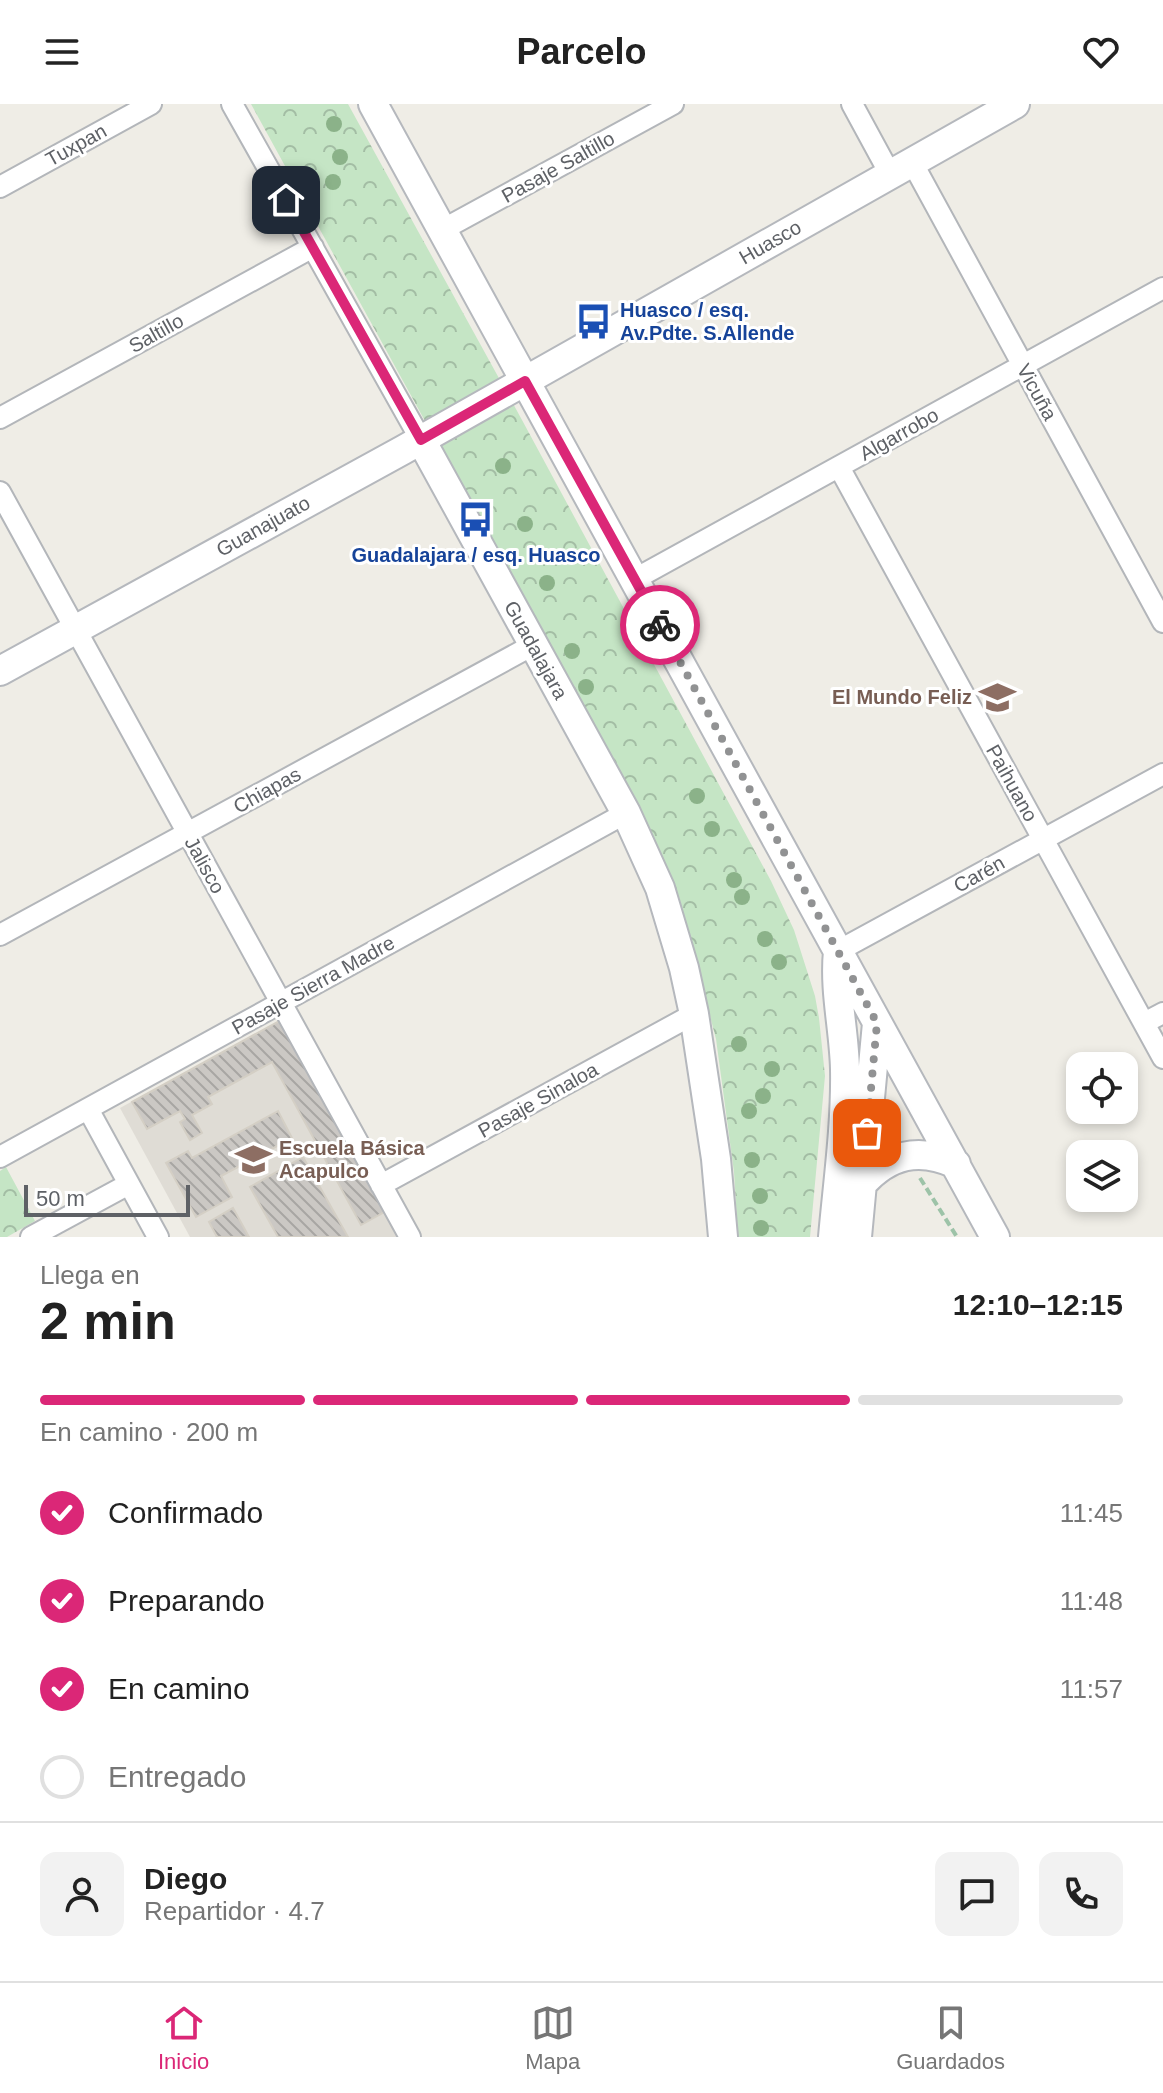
<!DOCTYPE html>
<html lang="es">
<meta charset="utf-8">
<style>
body{margin:0;font-family:Arial,sans-serif;background:#f2f2f2;color:#222;height:100vh;display:flex;flex-direction:column;font-size:30px;white-space:nowrap}
*{box-sizing:border-box;margin:0}
p{font-size:26px;color:#767676}
.icon{flex:none;width:44px;height:44px;fill:none;stroke:currentColor;stroke-width:2;stroke-linecap:round;stroke-linejoin:round}
.map{position:relative;height:1133px;overflow:hidden}
.panel{display:flex;flex-direction:column;background:#fff;flex:1}
.panel>*{flex:none}
.controls{position:absolute;left:1066px;top:948px;display:grid;gap:16px}
.controls a{display:grid;place-items:center;width:72px;height:72px;border-radius:16px;background:#fff;box-shadow:0 4px 12px #0003;font-size:40px}
.scale{position:absolute;left:24px;bottom:20px;width:166px;box-sizing:border-box;padding-left:8px;border:4px solid #5e6166;border-top:0;font-size:22px;line-height:28px;white-space:nowrap;color:#5e6166;-webkit-text-stroke:6px #fff;paint-order:stroke}
.pin{position:absolute;display:grid;place-items:center;width:68px;height:68px;color:#fff;margin:-34px;border-radius:16px;box-shadow:0 4px 12px #0006}
.courier{position:absolute;display:grid;place-items:center;width:80px;height:80px;margin:-40px;border:6px solid #db2777;border-radius:50%;background:#fff;color:#222;box-shadow:0 2px 10px #0007}
.summary em{font-style:normal;font-weight:600}
.summary div{display:flex;flex-direction:column-reverse}
.summary{display:flex;align-items:center;justify-content:space-between;height:136px;padding:0 40px}
h1{font-size:52px;font-weight:600;line-height:60px}
.bar{display:grid;grid-template-columns:repeat(4,1fr);gap:12px 8px;align-content:center;height:96px;padding:0 40px}
.bar i{height:10px;border-radius:6px;background:#e0e0e0}
.bar .on{background:#db2777}
.bar p{grid-column:span 4}
.line{display:flex;align-items:center;gap:20px;padding:0 40px;border-top:2px solid #e0e0e0}
.line div{flex:1}
.round{display:grid;place-items:center;flex:none;width:84px;height:84px;border-radius:16px;background:#f2f2f2}
ol{padding:0 40px;list-style:none}
li{display:flex;align-items:center;gap:24px;height:88px}
li p{margin-inline-start:auto}
li .icon{padding:8px;border-radius:50%;background:#db2777;color:#fff;stroke-width:4}
li:last-child{color:#767676}
li i{width:44px;height:44px;border:4px solid #e0e0e0;border-radius:50%}
header{display:flex;justify-content:space-between;align-items:center;height:104px;padding:0 40px;background:#fff;font-size:36px;font-weight:600}
.dock{display:flex;justify-content:space-around;align-items:center;height:112px;border-top:2px solid #e0e0e0;background:#fff;font-size:22px;color:#767676}
.dock a{display:grid;justify-items:center;gap:4px}
.dock .on{color:#db2777}
.map>svg:first-child{display:block}
.education{fill:#dfdcd5}
.park{fill:url(#park-crowns)}
.building{fill:url(#building-back-hatch);stroke:#d4cfc5;stroke-width:2}
.lines{fill:none;stroke-linecap:round;stroke-linejoin:round}
.street-casing{stroke:#b3b6ba;stroke-width:24}
.secondary-casing{stroke:#b5b8bd;stroke-width:32}
.path{stroke:#9dc3a8;stroke-width:4;stroke-dasharray:8 4;stroke-linecap:butt}
.street{stroke:#fff;stroke-width:20}
.secondary{stroke:#fff;stroke-width:28}
.tree{fill:#8bb289}
.done{stroke:#919293;stroke-width:8;stroke-dasharray:0 14.4}
.route{stroke:#db2777;stroke-width:10}
.labels{text-anchor:middle;dominant-baseline:central;stroke-width:6;stroke-linejoin:round;paint-order:stroke}
.street-label{font-size:20px;fill:#5e6166;stroke:#fff}
.transit-label{font-size:20px;font-weight:bold;fill:#164399;stroke:#fff;text-anchor:start}
.education-label{font-size:20px;font-weight:bold;fill:#785e54;stroke:#fff;text-anchor:end}
</style>
<header><svg class="icon" aria-label="menu" viewBox="0 0 24 24"><path d="M4 6h16M4 12h16M4 18h16"/></svg>Parcelo<svg class="icon" aria-label="heart" viewBox="0 0 24 24"><path d="M12 20l-8-8c-3-5 5-10 8-4 3-6 11-1 8 4z"/></svg></header>
<div class="map">
<svg width="1163" height="1133" viewBox="0 0 1163 1133">
<defs>
<pattern id="park-crowns" width="20" height="18" patternUnits="userSpaceOnUse" patternTransform="scale(2)"><rect width="20" height="18" fill="#c5e5c5"/><path d="M2 6a3 3 0 1 1 6 0M12 15a3 3 0 1 1 6 0" fill="none" stroke="#a3bda4"/></pattern>
<pattern id="building-back-hatch" width="6" height="6" patternUnits="userSpaceOnUse" patternTransform="scale(2)"><rect width="6" height="6" fill="#cbc8c4"/><path d="M-1 5l2 2M0 0l6 6M5-1l2 2" fill="none" stroke="#a8a6a3"/></pattern>
</defs>
<rect width="100%" height="100%" fill="#efede6"/>
<path class="education" d="M 281,916 L 400,1133 L 190,1133 L 120,1004 Z"/>
<path class="park" d="M 251,0 L 348,0 L 522,316 L 771,777 L 794,826 L 815,892 L 819,914 L 825,972 L 810,1133 L 738,1133 L 734,1068 L 716,935 L 679,793 L 638,705 Z
M 6,1063 L 35,1117 L 7,1133 L 0,1133 L 0,1067 Z"/>
<path class="building" d="M 281,916 L 386,1107 L 361,1121 L 272,958 L 208,993 L 212,1000 L 192,1011 L 202,1029 L 190,1036 L 180,1018 L 185,1015 L 180,1007 L 147,1025 L 132,998 Z
M 278,1007 L 292,1034 L 221,1072 L 232,1093 L 196,1113 L 166,1059 L 188,1047 L 192,1054 Z
M 303,1053 L 348,1133 L 278,1133 L 250,1083 Z
M 233,1104 L 249,1133 L 217,1133 L 209,1118 Z"/>
<g class="lines">
<defs>
<path id="street" d="M 232,0 L 421,336
M 852,0 L 890,70
M 912,58 L 1163,518
M 0,83 L 151,0
M 442,126 L 673,0
M 0,314 L 313,143
M 839,363 L 1163,954
M 0,388 L 410,1133
M 635,475 L 1163,184
M 0,831 L 533,541
M 838,847 L 1163,670
M 1144,919 L 1163,909
M 88,1005 L 158,1133
M 0,1053 L 626,709
M 381,1081 L 694,910
M 31,1133 L 129,1080"/>
<path id="secondary" d="M 373,0 L 995,1133
M 421,336 L 626,709 L 660,784 L 684,864 L 694,910 L 716,1055 L 723,1133
M 0,567 L 403,346 L 1015,0
M 862,1080 C 889,1050 919,1043 956,1060
M 833,1133 C 838,1077 846,1021 845,965 C 844,925 834,887 838,847
M 857,1133 L 877,919"/>
</defs>
<use href="#street" class="street-casing"/>
<use href="#secondary" class="secondary-casing"/>
<path class="path" d="M 920,1074 L 957,1133"/>
<use href="#street" class="street"/>
<use href="#secondary" class="secondary"/>
</g>
<g class="tree">
<circle cx="334" cy="20" r="8"/>
<circle cx="340" cy="53" r="8"/>
<circle cx="333" cy="78" r="8"/>
<circle cx="503" cy="362" r="8"/>
<circle cx="525" cy="420" r="8"/>
<circle cx="547" cy="479" r="8"/>
<circle cx="572" cy="547" r="8"/>
<circle cx="586" cy="583" r="8"/>
<circle cx="697" cy="692" r="8"/>
<circle cx="712" cy="725" r="8"/>
<circle cx="734" cy="776" r="8"/>
<circle cx="742" cy="793" r="8"/>
<circle cx="765" cy="835" r="8"/>
<circle cx="779" cy="858" r="8"/>
<circle cx="739" cy="940" r="8"/>
<circle cx="772" cy="965" r="8"/>
<circle cx="763" cy="992" r="8"/>
<circle cx="749" cy="1007" r="8"/>
<circle cx="752" cy="1056" r="8"/>
<circle cx="760" cy="1092" r="8"/>
<circle cx="761" cy="1124" r="8"/>
</g>
<g class="lines">
<path class="done" d="M 660,521 L 877,919 L 867,1029"/>
<path class="route" d="M 286,96 L 421,336 L 525,277 L 660,521"/>
</g>
<defs>
<symbol id="bus-bare" viewBox="-9 -9 18 18"><path d="M-5-6H5V4H4V6H2V4H-2V6H-4V4H-5ZM-3.5-4V0h7V-4ZM-3.5 1.2v1.5H-2V1.2ZM2 1.2v1.5H3.5V1.2Z" fill="#1a4fb4" stroke="#fff" stroke-width="2.5" paint-order="stroke"/></symbol>
<symbol id="school-bare" viewBox="-9 -9 18 18"><path d="M0-5L7-2L0 1L-7-2ZM-4 1L0 2.5L4 1V4Q0 6-4 4Z" fill="#8d6e63" stroke="#fff" stroke-width="2.5" paint-order="stroke"/></symbol>
</defs>
<g fill-rule="evenodd">
<use href="#bus-bare" x="568" y="192" width="51" height="51"/>
<use href="#bus-bare" x="450" y="390" width="51" height="51"/>
<use href="#school-bare" x="972" y="568" width="51" height="51"/>
<use href="#school-bare" x="228" y="1030" width="51" height="51"/>
</g>
<g class="labels">
<g class="street-label">
<text transform="translate(76 41) rotate(-29)">Tuxpan</text>
<text transform="translate(558 63) rotate(-29)">Pasaje Saltillo</text>
<text transform="translate(770 138) rotate(-30)">Huasco</text>
<text transform="translate(156 229) rotate(-29)">Saltillo</text>
<text transform="translate(1037 288) rotate(61)">Vicuña</text>
<text transform="translate(899 330) rotate(-29)">Algarrobo</text>
<text transform="translate(263 422) rotate(-29)">Guanajuato</text>
<text transform="translate(536 546) rotate(61)">Guadalajara</text>
<text transform="translate(1012 679) rotate(61)">Paihuano</text>
<text transform="translate(267 686) rotate(-29)">Chiapas</text>
<text transform="translate(205 761) rotate(61)">Jalisco</text>
<text transform="translate(979 770) rotate(-29)">Carén</text>
<text transform="translate(313 881) rotate(-29)">Pasaje Sierra Madre</text>
<text transform="translate(538 996) rotate(-29)">Pasaje Sinaloa</text>
</g>
<g class="transit-label">
<text x="620" y="206">Huasco / esq.<tspan x="620" dy="23">Av.Pdte. S.Allende</tspan></text>
<text x="476" y="451" text-anchor="middle">Guadalajara / esq. Huasco</text>
</g>
<g class="education-label">
<text x="972" y="593">El Mundo Feliz</text>
<text x="279" y="1044" text-anchor="start">Escuela Básica<tspan x="279" dy="23">Acapulco</tspan></text>
</g>
</g>
</svg>
<div class="controls">
<a><svg class="icon" aria-label="locate" viewBox="0 0 24 24"><circle cx="12" cy="12" r="6"/><path d="M12 2v4M12 18v4M2 12h4M18 12h4"/></svg></a>
<a><svg class="icon" aria-label="layers" viewBox="0 0 24 24"><path d="M12 4l9 5-9 5-9-5zM3 14l9 5 9-5"/></svg></a>
</div>
<div class="scale">50 m</div>
<div class="pin" style="left:867px;top:1029px;background:#ea580c"><svg class="icon" aria-label="bag" viewBox="0 0 24 24"><path d="M5 8h14l-1 12H6zM9 8a3 3 0 0 1 6 0"/></svg></div>
<div class="pin" style="left:286px;top:96px;background:#1f2937"><svg class="icon" aria-label="home" viewBox="0 0 24 24"><path d="M3 11l9-7 9 7M6 9v11h12V9"/></svg></div>
<div class="courier" style="left:660px;top:521px"><svg class="icon" aria-label="bike" viewBox="0 0 24 24"><circle cx="6" cy="16" r="4"/><circle cx="18" cy="16" r="4"/><path d="M6 16l4-8h5l3 8M10 8l3 8H6M13 5h3"/></svg></div>
</div>
<section class="panel">
<div class="summary"><div><h1>2 min</h1><p>Llega en</p></div><em>12:10–12:15</em></div>
<div class="bar"><i class="on"></i><i class="on"></i><i class="on"></i><i></i><p>En camino · 200 m</p></div>
<ol>
<li><svg class="icon" aria-label="check" viewBox="0 0 24 24"><path d="M5 12l5 5 9-10"/></svg>Confirmado<p>11:45</p></li>
<li><svg class="icon" aria-label="check" viewBox="0 0 24 24"><path d="M5 12l5 5 9-10"/></svg>Preparando<p>11:48</p></li>
<li><svg class="icon" aria-label="check" viewBox="0 0 24 24"><path d="M5 12l5 5 9-10"/></svg>En camino<p>11:57</p></li>
<li><i></i>Entregado</li>
</ol>
<div class="line" style="height:144px"><a class="round"><svg class="icon" aria-label="person" viewBox="0 0 24 24"><circle cx="12" cy="8" r="4"/><path d="M4 21q1-7 8-7t8 7"/></svg></a><div><b>Diego</b><p>Repartidor · 4.7</p></div><a class="round"><svg class="icon" aria-label="chat" viewBox="0 0 24 24"><path d="M4 5h16v11H9l-5 4z"/></svg></a><a class="round"><svg class="icon" aria-label="phone" viewBox="0 0 24 24"><path d="M5 4h4l2 5-3 2q2 4 5 5l2-3 5 2v4C11 20 4 13 5 4z"/></svg></a></div>
</section>
<nav class="dock">
<a class="on"><svg class="icon" aria-label="home" viewBox="0 0 24 24"><path d="M3 11l9-7 9 7M6 9v11h12V9"/></svg>Inicio</a>
<a><svg class="icon" aria-label="map" viewBox="0 0 24 24"><path d="M3 6l6-2 6 2 6-2v14l-6 2-6-2-6 2zM9 4v14M15 6v14"/></svg>Mapa</a>
<a><svg class="icon" aria-label="saved" viewBox="0 0 24 24"><path d="M7 4h10v16l-5-4-5 4z"/></svg>Guardados</a>
</nav>
